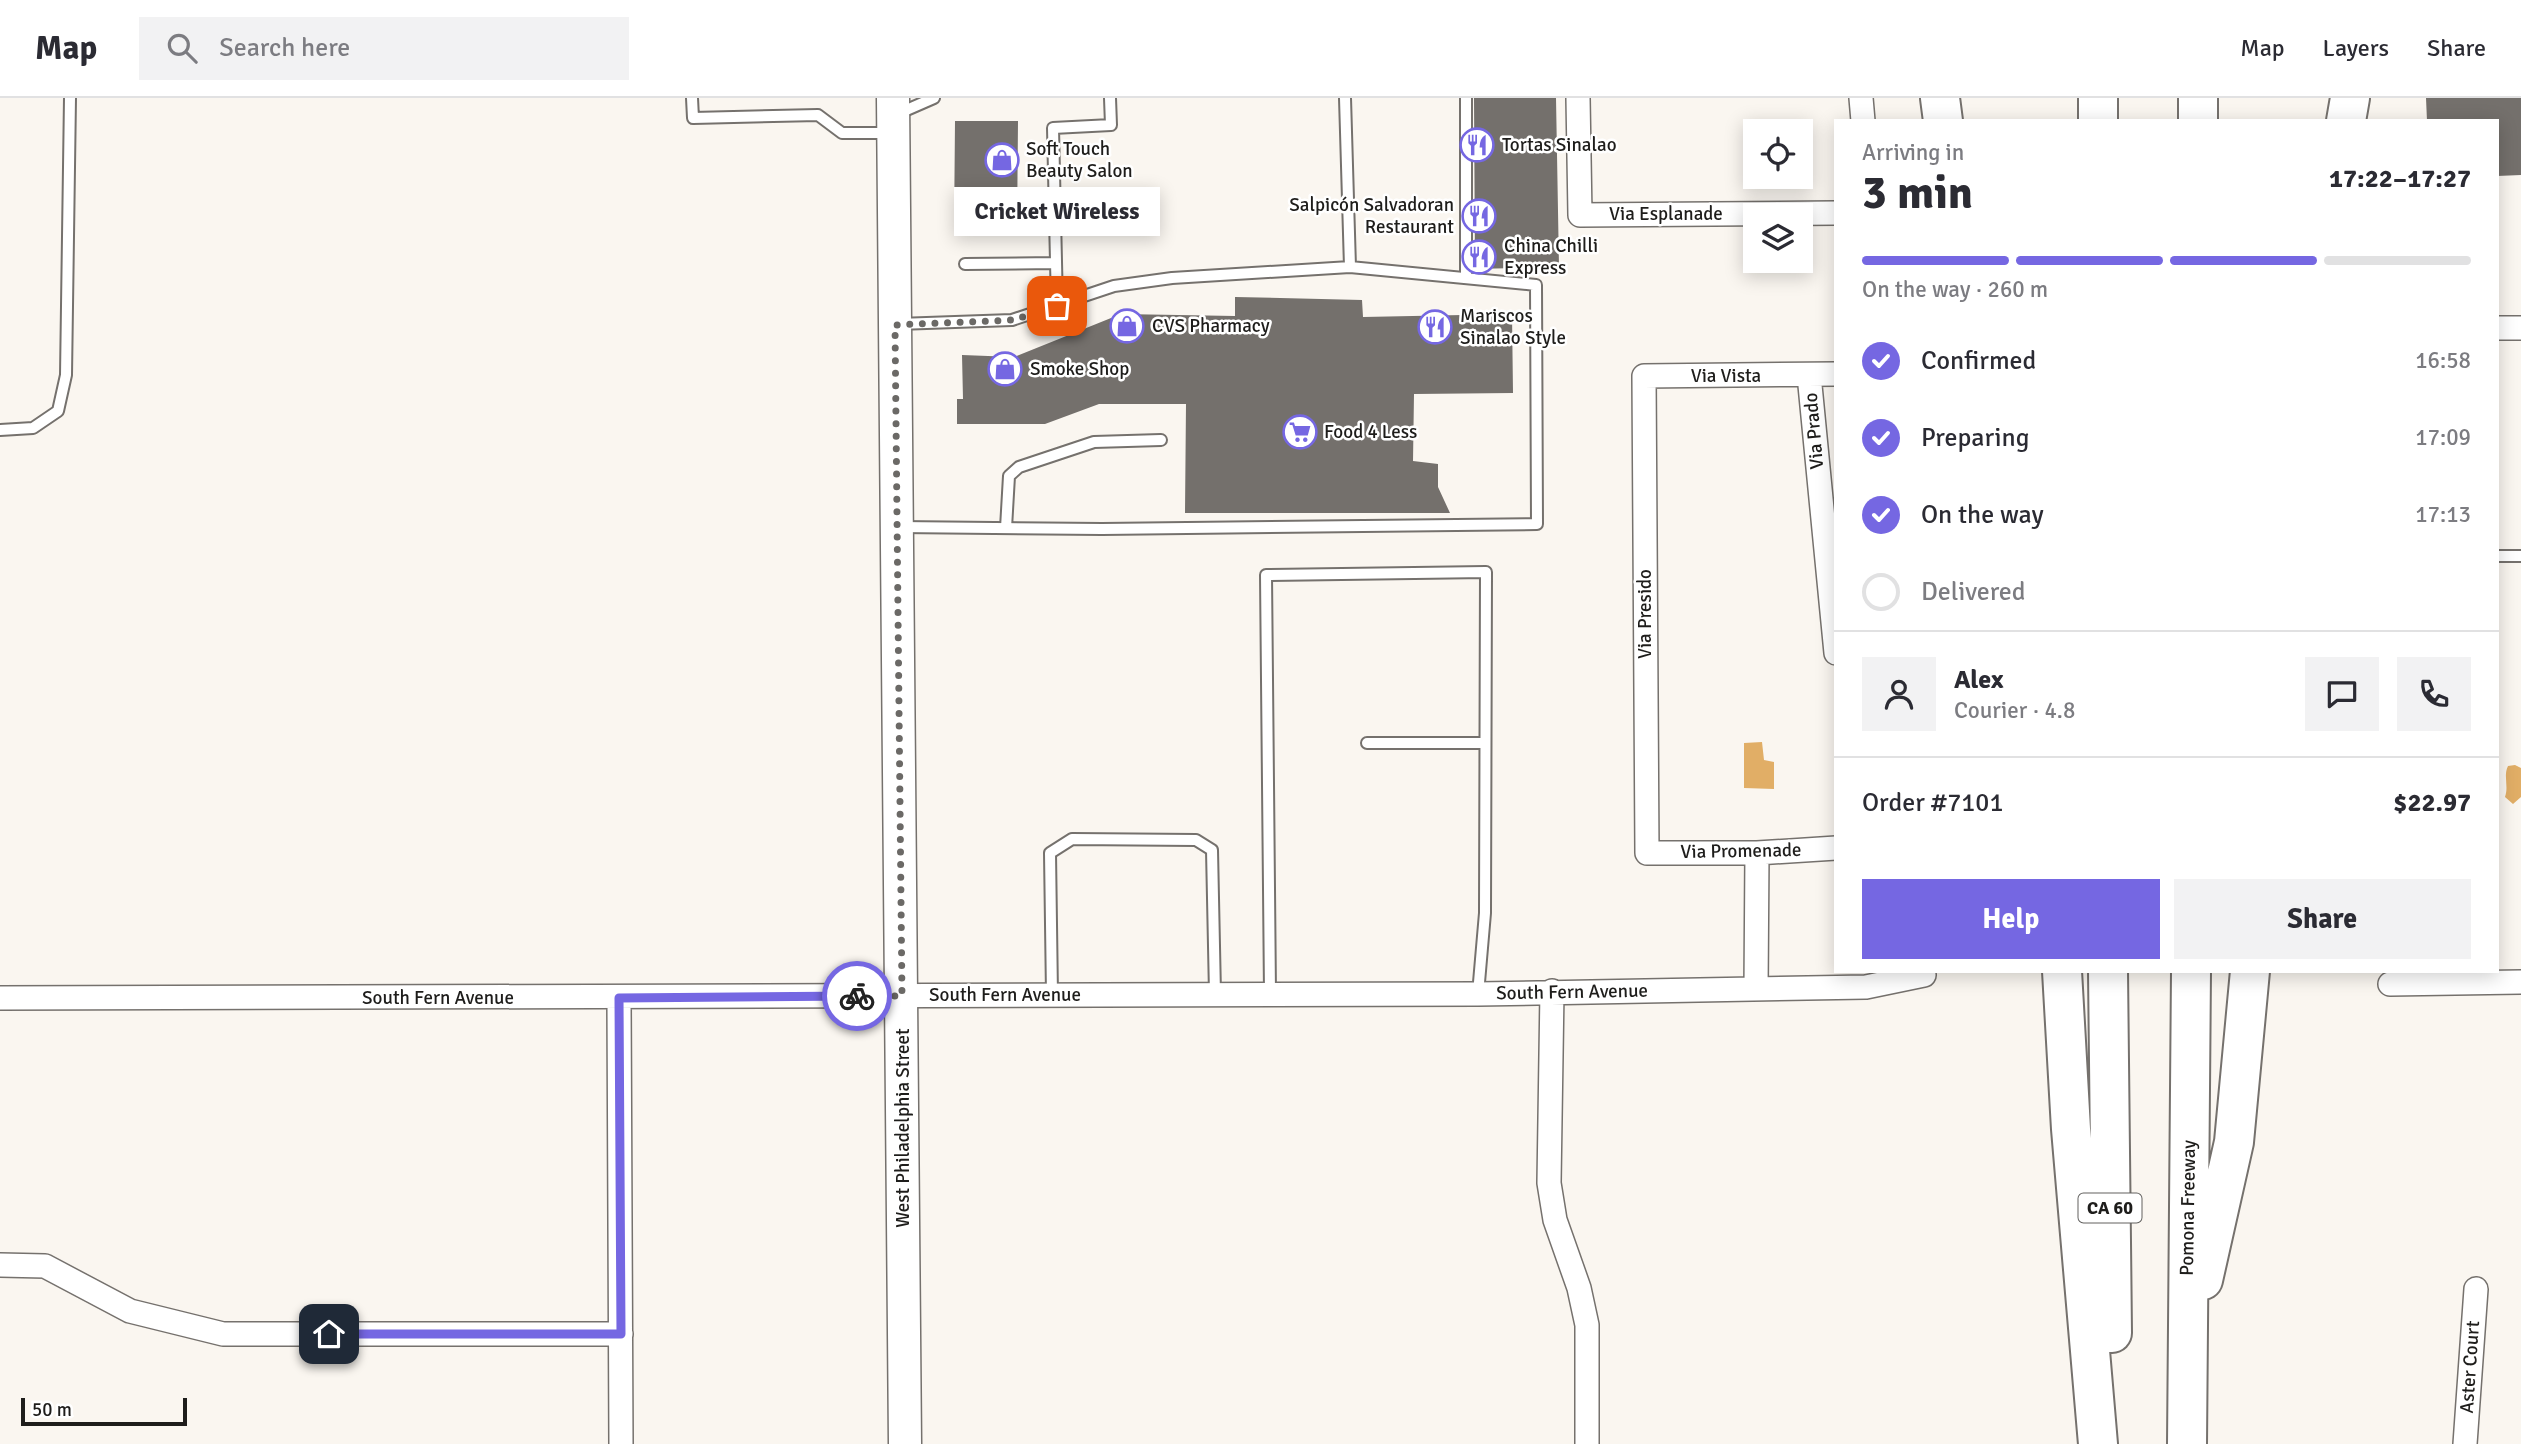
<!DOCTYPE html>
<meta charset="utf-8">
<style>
body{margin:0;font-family:Signika,sans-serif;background:#f2f2f3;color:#2b2b33;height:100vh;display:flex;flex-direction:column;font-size:26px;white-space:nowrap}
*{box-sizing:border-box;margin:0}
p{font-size:23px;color:#7c7c81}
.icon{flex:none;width:38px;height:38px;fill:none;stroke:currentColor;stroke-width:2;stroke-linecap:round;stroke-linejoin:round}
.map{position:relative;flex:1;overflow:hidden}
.sheet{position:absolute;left:1834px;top:21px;width:665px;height:854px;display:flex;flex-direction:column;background:#fff;border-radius:0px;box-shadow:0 4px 18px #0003}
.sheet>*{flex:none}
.buttons{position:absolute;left:1743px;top:21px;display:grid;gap:14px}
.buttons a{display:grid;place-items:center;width:70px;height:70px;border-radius:0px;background:#fff;box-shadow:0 4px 18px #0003;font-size:35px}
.scale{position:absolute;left:21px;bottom:18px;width:166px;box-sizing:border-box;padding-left:7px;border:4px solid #1e1d1b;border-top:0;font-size:19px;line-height:24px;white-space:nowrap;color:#1e1d1b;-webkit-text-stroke:5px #fff;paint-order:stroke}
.pin{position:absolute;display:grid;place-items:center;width:60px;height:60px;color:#fff;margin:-30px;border-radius:14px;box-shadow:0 4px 10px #0006}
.courier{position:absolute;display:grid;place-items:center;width:70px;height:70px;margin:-35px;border:5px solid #7567e2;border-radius:50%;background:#fff;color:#222;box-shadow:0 2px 9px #0007}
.bubble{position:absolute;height:49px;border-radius:0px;background:#fff;box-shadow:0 4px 18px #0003;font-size:23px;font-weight:700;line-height:49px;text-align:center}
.headline em{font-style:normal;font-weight:700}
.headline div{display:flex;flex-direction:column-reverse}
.headline{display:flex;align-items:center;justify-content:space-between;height:119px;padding:0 28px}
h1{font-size:46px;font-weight:700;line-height:52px}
.bar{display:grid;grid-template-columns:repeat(4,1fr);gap:10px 7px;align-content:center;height:84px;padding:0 28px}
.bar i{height:9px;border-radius:5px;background:#e1e1e2}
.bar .selected{background:#7567e2}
.bar p{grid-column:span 4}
.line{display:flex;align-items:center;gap:18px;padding:0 28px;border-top:2px solid #e1e1e2}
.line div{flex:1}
.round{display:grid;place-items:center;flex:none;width:74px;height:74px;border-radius:0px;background:#f2f2f3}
ol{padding:0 28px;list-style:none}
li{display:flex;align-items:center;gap:21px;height:77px}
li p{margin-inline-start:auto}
li .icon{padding:7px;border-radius:50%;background:#7567e2;color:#fff;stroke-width:4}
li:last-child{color:#7c7c81}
li i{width:38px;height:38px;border:4px solid #e1e1e2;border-radius:50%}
.cta{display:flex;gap:14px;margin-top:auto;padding:14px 28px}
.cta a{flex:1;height:80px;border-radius:0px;background:#7567e2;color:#fff;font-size:28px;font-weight:700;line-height:80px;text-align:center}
.cta a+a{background:#f2f2f3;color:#2b2b33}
header{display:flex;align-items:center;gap:42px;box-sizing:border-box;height:98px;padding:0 35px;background:#fff;border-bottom:2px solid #e1e1e2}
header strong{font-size:33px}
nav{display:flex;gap:38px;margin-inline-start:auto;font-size:24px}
.search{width:490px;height:63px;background:#f2f2f3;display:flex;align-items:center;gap:18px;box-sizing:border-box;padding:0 24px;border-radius:0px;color:#7c7c81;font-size:26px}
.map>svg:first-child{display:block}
.water{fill:#e1ae66}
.building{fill:#74706c}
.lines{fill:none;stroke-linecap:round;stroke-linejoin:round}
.lane-casing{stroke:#75716d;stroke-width:14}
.street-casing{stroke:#75716d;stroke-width:26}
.secondary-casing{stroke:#75716d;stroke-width:35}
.highway-casing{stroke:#75716d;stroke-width:42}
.lane{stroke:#fff;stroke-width:10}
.street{stroke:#fff;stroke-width:23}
.secondary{stroke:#fff;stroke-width:32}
.highway{stroke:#fff;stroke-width:38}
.done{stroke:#6b6966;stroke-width:7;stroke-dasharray:0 12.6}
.route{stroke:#7567e2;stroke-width:9}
.labels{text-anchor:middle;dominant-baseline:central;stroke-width:5;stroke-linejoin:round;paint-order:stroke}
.shield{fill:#fff;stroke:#62615f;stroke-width:2}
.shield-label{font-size:18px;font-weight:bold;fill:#1e1d1b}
.poi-label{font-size:19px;fill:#1e1d1b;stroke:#fff;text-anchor:start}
.street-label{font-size:19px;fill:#1e1d1b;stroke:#fff}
</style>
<header>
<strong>Map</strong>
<div class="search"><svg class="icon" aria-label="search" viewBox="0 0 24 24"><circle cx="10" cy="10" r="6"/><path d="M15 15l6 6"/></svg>Search here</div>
<nav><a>Map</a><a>Layers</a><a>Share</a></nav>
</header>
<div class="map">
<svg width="2521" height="1346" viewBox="0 0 2521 1346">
<rect width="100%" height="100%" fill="#faf6f0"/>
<path class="water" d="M 1762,644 L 1764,662 L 1774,664 L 1774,691 L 1744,690 L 1744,645 Z
M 2515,667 L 2521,670 L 2521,699 L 2513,706 L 2505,699 C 2509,688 2503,678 2508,668 Z"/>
<path class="building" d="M 1474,0 L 1556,0 L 1559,169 L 1475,171 Z
M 2426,0 L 2521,0 L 2521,77 L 2497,78 L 2497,23 L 2427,23 Z
M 955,23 L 1018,23 L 1017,134 L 954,133 Z
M 1235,199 L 1362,202 L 1363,219 L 1512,216 L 1513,295 L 1414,296 L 1413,363 L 1438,366 L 1438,389 L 1450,415 L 1185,415 L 1186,306 L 1099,306 L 1045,326 L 957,326 L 957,301 L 963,301 L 962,257 L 1014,259 L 1121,216 L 1235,218 Z"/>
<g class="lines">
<defs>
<path id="lane" d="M 692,0 L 693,20 L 818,17 L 842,35 L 891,35
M 1466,0 L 1466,180
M 895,17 L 934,0
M 965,166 L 1056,165
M 1057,208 L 1053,30 L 1111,27 L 1110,0
M 898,226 L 1012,222 L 1114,188 L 1172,180 L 1350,169
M 0,332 L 33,330 L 58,313 L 66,277 L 70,0
M 899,429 L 1102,431 L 1537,426 L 1536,187 L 1350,169 L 1345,0
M 1006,430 L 1009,378 L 1019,369 L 1094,344 L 1161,342
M 2497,458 L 2521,458
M 1367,645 L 1484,645
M 1270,895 L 1266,477 L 1486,474 L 1485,815 L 1478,896
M 1052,897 L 1050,755 L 1072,741 L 1196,742 L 1212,752 L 1215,896"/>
<path id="street" d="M 1578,0 L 1580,117 L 1836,115
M 1861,0 L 1863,23
M 2497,230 L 2521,230
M 1836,276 L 1644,278 L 1647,755 L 1757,755 L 1836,750
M 1809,277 L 1836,555
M 2390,886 L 2521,884
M 1756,891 L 1757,755
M 1552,893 L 1549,1085 L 1555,1122 L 1579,1190 L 1587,1227 L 1587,1346
M 0,900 L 1478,896 L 1866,889 L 1924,877
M 619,900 L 621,1346
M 0,1167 L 45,1168 L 130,1213 L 223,1236 L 621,1236
M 2465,1346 L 2476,1191"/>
<path id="secondary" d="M 893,0 L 905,1346"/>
<path id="highway" d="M 1940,0 L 1943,23
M 2098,0 L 2098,23
M 2198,23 L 2198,0
M 2346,23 L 2350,0
M 2062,873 L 2071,1031 L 2098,1346
M 2108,873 L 2112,1235
M 2203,1182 L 2234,1044 L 2250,873
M 2187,1346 L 2191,873"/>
</defs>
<use href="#lane" class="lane-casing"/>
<use href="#street" class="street-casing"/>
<use href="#secondary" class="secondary-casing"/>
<use href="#highway" class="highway-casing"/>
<use href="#lane" class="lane"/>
<use href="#street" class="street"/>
<use href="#secondary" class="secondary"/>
<use href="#highway" class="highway"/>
</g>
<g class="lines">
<path class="done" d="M 857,898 L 902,898 L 895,227 L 1013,222 L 1057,208"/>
<path class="route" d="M 329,1236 L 621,1236 L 619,900 L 857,898"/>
</g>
<defs>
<symbol id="restaurant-ring" viewBox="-11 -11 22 22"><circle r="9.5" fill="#fff" stroke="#7567e2" stroke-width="1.5"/><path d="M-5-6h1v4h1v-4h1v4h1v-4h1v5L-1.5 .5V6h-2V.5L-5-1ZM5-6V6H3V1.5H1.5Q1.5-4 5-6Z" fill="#7567e2"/></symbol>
<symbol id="shop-ring" viewBox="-11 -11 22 22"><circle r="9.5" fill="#fff" stroke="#7567e2" stroke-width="1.5"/><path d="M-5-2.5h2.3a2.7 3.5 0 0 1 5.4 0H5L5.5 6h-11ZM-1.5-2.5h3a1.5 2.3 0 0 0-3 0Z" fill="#7567e2"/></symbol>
<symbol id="supermarket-ring" viewBox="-11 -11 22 22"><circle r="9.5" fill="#fff" stroke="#7567e2" stroke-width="1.5"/><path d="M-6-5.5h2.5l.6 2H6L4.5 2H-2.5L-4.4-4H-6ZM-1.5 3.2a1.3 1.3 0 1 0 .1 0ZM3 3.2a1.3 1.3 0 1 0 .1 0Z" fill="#7567e2"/></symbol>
</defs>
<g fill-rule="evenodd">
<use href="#restaurant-ring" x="1458" y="28" width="38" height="38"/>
<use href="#shop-ring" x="983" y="43" width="38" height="38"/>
<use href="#restaurant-ring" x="1460" y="99" width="38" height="38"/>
<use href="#restaurant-ring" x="1460" y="140" width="38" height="38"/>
<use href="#shop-ring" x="1108" y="209" width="38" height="38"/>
<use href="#restaurant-ring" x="1416" y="210" width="38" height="38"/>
<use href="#shop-ring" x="986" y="252" width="38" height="38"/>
<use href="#supermarket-ring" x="1281" y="315" width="38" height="38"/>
</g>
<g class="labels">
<rect class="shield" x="2078.5" y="1095.5" width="63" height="29" rx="5"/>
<g class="shield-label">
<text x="2110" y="1110">CA 60</text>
</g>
<g class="poi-label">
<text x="1502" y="47">Tortas Sinalao</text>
<text x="1026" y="51">Soft Touch<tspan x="1026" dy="22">Beauty Salon</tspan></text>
<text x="1454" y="107" text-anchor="end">Salpicón Salvadoran<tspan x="1454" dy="22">Restaurant</tspan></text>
<text x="1504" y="148">China Chilli<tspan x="1504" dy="22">Express</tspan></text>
<text x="1460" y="218">Mariscos<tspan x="1460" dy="22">Sinalao Style</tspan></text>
<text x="1152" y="228">CVS Pharmacy</text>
<text x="1030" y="271">Smoke Shop</text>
<text x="1324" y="334">Food 4 Less</text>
</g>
<g class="street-label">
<text x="1666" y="116">Via Esplanade</text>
<text x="1726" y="278">Via Vista</text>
<text transform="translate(1814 333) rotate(-95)">Via Prado</text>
<text transform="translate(1645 516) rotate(-90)">Via Presido</text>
<text transform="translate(1741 753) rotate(-1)">Via Promenade</text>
<text transform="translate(1572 894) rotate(-1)">South Fern Avenue</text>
<text x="1005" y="897">South Fern Avenue</text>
<text x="438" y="900">South Fern Avenue</text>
<text transform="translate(903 1030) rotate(-90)">West Philadelphia Street</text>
<text transform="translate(2188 1110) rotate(-89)">Pomona Freeway</text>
<text transform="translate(2470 1269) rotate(-86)">Aster Court</text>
</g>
</g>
</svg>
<div class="buttons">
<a><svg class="icon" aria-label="locate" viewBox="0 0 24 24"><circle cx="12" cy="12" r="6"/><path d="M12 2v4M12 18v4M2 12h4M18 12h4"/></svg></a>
<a><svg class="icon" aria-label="layers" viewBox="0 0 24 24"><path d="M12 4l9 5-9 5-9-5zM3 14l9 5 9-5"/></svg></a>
</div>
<div class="scale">50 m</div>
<div class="pin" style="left:1057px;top:208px;background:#ea580c"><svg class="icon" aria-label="bag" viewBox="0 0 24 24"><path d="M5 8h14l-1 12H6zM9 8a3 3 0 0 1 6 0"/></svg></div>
<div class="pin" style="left:329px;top:1236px;background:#1f2937"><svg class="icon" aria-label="home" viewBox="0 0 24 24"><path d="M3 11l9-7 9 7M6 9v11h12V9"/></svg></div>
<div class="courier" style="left:857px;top:898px"><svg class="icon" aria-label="bike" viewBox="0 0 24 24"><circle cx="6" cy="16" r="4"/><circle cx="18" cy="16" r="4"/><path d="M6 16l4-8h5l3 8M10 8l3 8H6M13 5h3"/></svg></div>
<div class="bubble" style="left:954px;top:89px;width:206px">Cricket Wireless</div>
<section class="sheet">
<div class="headline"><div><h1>3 min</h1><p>Arriving in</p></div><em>17:22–17:27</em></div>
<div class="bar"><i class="selected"></i><i class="selected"></i><i class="selected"></i><i></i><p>On the way · 260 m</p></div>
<ol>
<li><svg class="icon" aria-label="check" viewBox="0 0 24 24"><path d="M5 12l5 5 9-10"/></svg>Confirmed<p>16:58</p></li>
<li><svg class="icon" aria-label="check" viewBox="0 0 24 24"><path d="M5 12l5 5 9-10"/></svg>Preparing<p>17:09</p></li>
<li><svg class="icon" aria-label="check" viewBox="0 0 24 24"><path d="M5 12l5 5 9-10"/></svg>On the way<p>17:13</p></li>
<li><i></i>Delivered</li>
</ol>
<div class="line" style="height:126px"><a class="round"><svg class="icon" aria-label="person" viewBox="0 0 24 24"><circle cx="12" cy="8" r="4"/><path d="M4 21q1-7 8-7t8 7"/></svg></a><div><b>Alex</b><p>Courier · 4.8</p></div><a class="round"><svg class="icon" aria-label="chat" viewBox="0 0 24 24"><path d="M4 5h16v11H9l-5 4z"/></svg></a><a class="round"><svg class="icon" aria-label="phone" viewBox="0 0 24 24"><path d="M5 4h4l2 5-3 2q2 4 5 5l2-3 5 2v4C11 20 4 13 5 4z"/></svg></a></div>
<div class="line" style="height:91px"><div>Order #7101</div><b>$22.97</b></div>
<div class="cta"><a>Help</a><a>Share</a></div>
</section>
</div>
